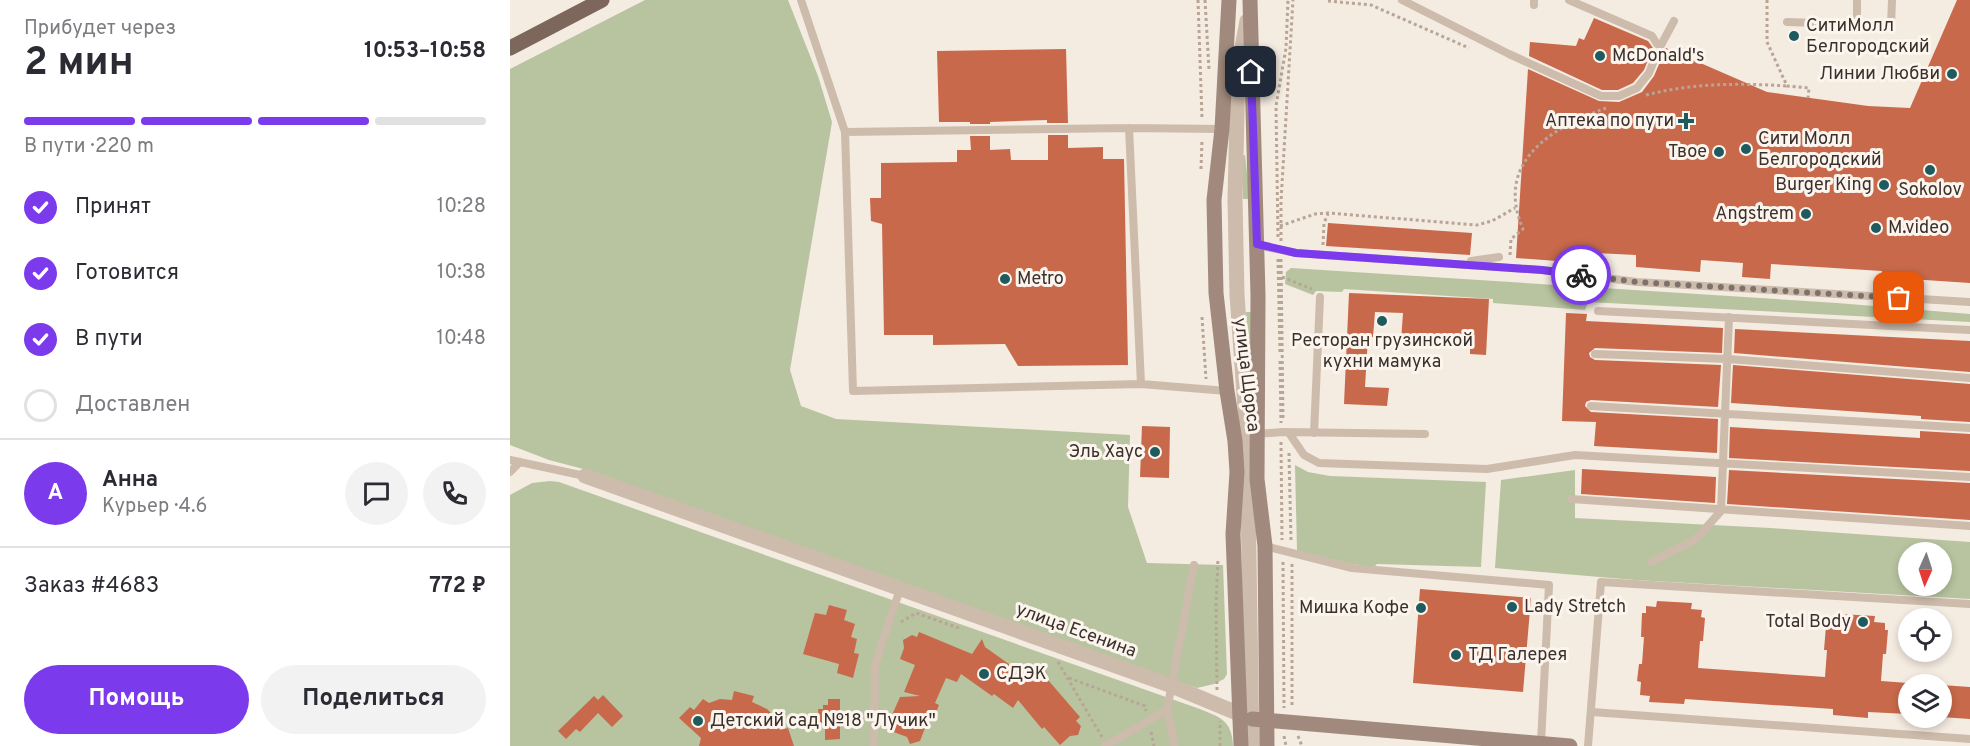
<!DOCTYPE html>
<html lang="ru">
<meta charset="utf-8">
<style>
body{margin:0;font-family:Overpass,sans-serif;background:#f2f2f3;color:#2b2b33;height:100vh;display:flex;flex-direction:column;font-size:22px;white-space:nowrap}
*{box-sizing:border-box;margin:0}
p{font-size:20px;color:#7c7c81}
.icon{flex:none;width:33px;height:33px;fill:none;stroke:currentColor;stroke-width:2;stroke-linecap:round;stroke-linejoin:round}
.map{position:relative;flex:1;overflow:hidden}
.panel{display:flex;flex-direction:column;background:#fff;width:510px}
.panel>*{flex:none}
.needle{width:39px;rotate:183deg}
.buttons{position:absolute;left:1388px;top:542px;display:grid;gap:12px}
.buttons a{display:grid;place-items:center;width:54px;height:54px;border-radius:50%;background:#fff;box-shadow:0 3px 9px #0003;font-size:30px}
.pin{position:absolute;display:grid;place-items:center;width:51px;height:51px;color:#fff;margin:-26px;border-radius:12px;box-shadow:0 3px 9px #0006}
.courier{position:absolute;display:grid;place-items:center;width:60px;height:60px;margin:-30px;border:4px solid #7c3aed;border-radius:50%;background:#fff;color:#222;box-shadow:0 2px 8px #0007}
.headline em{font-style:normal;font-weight:700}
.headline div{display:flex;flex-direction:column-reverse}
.headline{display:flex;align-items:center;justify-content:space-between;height:102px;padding:0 24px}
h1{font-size:39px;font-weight:700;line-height:45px}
.bar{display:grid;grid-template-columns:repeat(4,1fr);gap:9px 6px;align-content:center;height:72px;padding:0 24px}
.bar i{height:8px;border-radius:4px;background:#e1e1e2}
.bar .current{background:#7c3aed}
.bar p{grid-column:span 4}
.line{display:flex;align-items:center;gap:15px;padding:0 24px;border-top:2px solid #e1e1e2}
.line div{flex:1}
.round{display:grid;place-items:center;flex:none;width:63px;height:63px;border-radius:32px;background:#f2f2f3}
ol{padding:0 24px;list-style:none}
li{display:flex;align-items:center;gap:18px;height:66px}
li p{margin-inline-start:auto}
li .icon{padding:6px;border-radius:50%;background:#7c3aed;color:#fff;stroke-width:4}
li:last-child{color:#7c7c81}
li i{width:33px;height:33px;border:3px solid #e1e1e2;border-radius:50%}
.cta{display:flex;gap:12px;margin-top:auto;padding:12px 24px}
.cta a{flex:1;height:69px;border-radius:36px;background:#7c3aed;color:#fff;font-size:24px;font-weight:700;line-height:69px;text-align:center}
.cta a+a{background:#f2f2f3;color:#2b2b33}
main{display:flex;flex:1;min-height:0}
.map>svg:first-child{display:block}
.green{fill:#b8c4a0;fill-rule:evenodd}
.building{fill:#c8694b}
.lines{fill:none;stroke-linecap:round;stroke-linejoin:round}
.path{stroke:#b9a596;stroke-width:3;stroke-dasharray:3 3;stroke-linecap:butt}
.lane{stroke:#cdbbac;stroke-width:8}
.street{stroke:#cdbbac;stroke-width:15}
.secondary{stroke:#a18a7d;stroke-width:15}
.primary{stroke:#7d675c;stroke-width:15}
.done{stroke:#7c716b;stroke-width:6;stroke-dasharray:0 10.8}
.route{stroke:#7c3aed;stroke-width:8}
.poi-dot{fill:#1f5a5e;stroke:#fbf5ee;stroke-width:2}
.labels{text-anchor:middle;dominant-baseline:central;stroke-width:6;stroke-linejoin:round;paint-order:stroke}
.poi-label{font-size:18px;fill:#3b302b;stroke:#fbf5ee;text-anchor:start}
.street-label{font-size:18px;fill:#3b302b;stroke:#fbf5ee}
</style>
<main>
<section class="panel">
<div class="headline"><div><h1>2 мин</h1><p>Прибудет через</p></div><em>10:53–10:58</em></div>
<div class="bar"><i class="current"></i><i class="current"></i><i class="current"></i><i></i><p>В пути · 220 m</p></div>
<ol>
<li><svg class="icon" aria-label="check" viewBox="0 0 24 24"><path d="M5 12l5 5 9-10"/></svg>Принят<p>10:28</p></li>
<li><svg class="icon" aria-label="check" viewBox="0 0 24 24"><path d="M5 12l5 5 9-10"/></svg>Готовится<p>10:38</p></li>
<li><svg class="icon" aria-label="check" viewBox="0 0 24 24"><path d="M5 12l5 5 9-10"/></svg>В пути<p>10:48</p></li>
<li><i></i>Доставлен</li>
</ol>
<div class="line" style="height:108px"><b class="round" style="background:#7c3aed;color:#fff">А</b><div><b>Анна</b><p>Курьер · 4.6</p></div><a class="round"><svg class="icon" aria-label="chat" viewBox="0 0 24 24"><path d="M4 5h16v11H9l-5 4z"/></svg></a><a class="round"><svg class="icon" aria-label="phone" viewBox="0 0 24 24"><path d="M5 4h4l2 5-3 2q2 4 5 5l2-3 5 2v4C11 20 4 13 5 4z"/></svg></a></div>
<div class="line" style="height:78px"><div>Заказ #4683</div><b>772 ₽</b></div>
<div class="cta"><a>Помощь</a><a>Поделиться</a></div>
</section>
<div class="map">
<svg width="1460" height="746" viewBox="0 0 1460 746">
<rect width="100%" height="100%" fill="#f4ebe1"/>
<path class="green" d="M 135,0 L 278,0 L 308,76 L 322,122 L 280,370 L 291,406 L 326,419 L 620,435 L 618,507 L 637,563 L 713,565 L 717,674 L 714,679 L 704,684 L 687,688 L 77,470 L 39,460 L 0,445 L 0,69 Z
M 735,155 L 740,199 L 733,199 L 732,156 Z
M 781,268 L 1327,303 L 1460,314 L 1460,322 L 1078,302 L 1075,310 L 983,303 L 983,299 L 834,289 L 832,292 L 806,291 L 803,295 L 775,284 L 776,272 Z
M 736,312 L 743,312 L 741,376 Z
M 785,465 L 798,472 L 820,476 L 976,482 L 971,567 L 867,564 L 864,567 L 842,564 L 787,551 Z
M 1065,470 L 1065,518 L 1261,528 L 1460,542 L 1460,599 L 1125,580 L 985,568 L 991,480 ZM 1398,552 L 1431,552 L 1431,585 L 1398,585 Z
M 40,481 L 49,482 L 687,708 C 709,717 722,719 723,746 L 0,746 L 0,495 L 22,483 Z"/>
<path class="building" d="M 1447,0 L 1460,0 L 1460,283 L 1400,279 L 1399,288 L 1371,286 L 1372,271 L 1261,264 L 1260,279 L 1232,277 L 1233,263 L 1191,260 L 1190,272 L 1126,267 L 1126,255 L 1086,253 L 1086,264 L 1006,258 L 1018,69 L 1089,101 L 1109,102 L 1132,92 L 1144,76 L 1153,55 L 1152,51 L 1156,48 L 1257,92 L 1358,106 L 1400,108 Z
M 1084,18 L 1138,41 L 1143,48 L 1134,70 L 1123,83 L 1108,90 L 1092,90 L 1019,56 L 1020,42 L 1066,46 L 1069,38 L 1074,40 Z
M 556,49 L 558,123 L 537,123 L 537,120 L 480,122 L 480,124 L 460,124 L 460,122 L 429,122 L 427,51 Z
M 538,135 L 558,135 L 558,148 L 593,147 L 593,159 L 614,159 L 618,365 L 508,366 L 495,344 L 423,345 L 423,335 L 374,335 L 372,224 L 361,221 L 360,198 L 371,198 L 371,163 L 447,162 L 447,150 L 461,150 L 460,136 L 480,136 L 480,150 L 500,149 L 501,160 L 538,160 Z
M 818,223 L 962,233 L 960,255 L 816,246 Z
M 839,293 L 979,299 L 976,355 L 960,354 L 960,344 L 891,341 L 893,313 L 865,312 L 863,337 L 858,337 L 855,387 L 879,388 L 877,406 L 834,404 Z
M 1056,313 L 1077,314 L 1076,321 L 1213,328 L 1212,353 L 1085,348 L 1079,353 L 1080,357 L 1085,360 L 1211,365 L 1208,407 L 1081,400 L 1076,402 L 1075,406 L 1081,412 L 1208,419 L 1207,453 L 1084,446 L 1086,422 L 1052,421 Z
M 1225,329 L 1460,341 L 1460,372 L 1224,353 Z
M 1223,365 L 1460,384 L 1460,422 L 1411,419 L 1411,416 L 1221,403 Z
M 632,426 L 660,427 L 659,478 L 630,477 Z
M 1220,427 L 1410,438 L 1410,431 L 1460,434 L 1460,471 L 1219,458 Z
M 1072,469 L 1206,477 L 1205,503 L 1071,494 Z
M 1219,470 L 1460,483 L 1460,520 L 1217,504 Z
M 910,589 L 1021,598 L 1013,692 L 903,683 Z
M 1147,601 L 1182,603 L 1181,609 L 1192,610 L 1191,617 L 1195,618 L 1193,641 L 1190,641 L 1188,668 L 1315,677 L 1317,650 L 1314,650 L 1316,626 L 1319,626 L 1320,619 L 1329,619 L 1330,614 L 1365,616 L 1364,622 L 1375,623 L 1375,630 L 1378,630 L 1376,654 L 1373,654 L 1371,681 L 1398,683 L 1398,714 L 1358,712 L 1358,718 L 1323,715 L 1323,709 L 1175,699 L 1174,704 L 1139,702 L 1140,696 L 1130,695 L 1131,682 L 1127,681 L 1129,664 L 1132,664 L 1134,637 L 1131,637 L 1132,613 L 1136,613 L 1136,606 L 1146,607 Z
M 319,605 L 337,610 L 334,620 L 345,624 L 341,637 L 347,639 L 344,653 L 349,654 L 343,678 L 327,673 L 329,664 L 293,654 L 305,613 L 316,615 Z
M 409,632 L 462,654 L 472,639 L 475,647 L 524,682 L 536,671 L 538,680 L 570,717 L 566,721 L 571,726 L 568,735 L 560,736 L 550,745 L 534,727 L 532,729 L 508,700 L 503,708 L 484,694 L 482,696 L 451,674 L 447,682 L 436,678 L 425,703 L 429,705 L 423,720 L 419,718 L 410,741 L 400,744 L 397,737 L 381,731 L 384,723 L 382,722 L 385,715 L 382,715 L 390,697 L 410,696 L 394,692 L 405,665 L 390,659 L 394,648 L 393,640 L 402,635 L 407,637 Z
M 1431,685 L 1460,687 L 1460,719 L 1431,717 Z
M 224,691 L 244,696 L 242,702 L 257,709 L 266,718 L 270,730 L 278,728 L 284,746 L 189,746 L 191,738 L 169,718 L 180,707 L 184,710 L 193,699 L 199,703 L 210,699 L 222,700 Z
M 93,695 L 113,716 L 102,727 L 88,713 L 70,732 L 66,729 L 56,739 L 48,731 L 84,696 L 88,700 Z
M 318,699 L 330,699 L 330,739 L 315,740 L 315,723 L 309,723 L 308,709 L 313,709 L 313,705 L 318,705 Z"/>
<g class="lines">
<path class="path" d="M 688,0 L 692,118
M 695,0 L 699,70
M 1257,0 L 1257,42 L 1277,86 L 1299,88 L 1298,98
M 818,1 L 861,5 L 959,48
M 1136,95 C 1183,83 1229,83 1277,86
M 691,169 L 692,140
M 770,226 L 805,214 L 818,213 L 967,225 L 982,221 L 1005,208
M 768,237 L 766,106 L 776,48 L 778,0
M 771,241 L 771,201 L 783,0
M 813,245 L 814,223 L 818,214
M 1000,255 L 1001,239 L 1013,229 C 984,162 1041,128 1096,108
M 768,259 L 770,354
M 771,259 L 773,421
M 772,277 L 802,289
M 692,317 L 696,379
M 770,361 L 771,423
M 771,442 L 772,540
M 779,453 L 781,542
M 773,562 L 774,708
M 782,564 L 782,707
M 391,622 L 406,613 L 452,629
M 548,662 L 592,737
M 559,678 L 635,706 L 636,711
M 707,690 L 706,605 L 708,559
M 641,732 L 644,746
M 774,736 L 776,746
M 788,736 L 792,746
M 710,746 L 710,721"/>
<path class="lane" d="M 291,0 L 335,132 L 619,128 L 712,129
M 892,0 L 999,54 L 1091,96 L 1109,96 L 1127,88 L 1139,73 L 1147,53
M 1059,0 L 1142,36 L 1147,44
M 1024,5 L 1024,0
M 1277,22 L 1307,23
M 1347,24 L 1347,0
M 1381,25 L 1382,0
M 1151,45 L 1164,21
M 619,128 L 631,384
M 335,132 L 343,391 L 631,384 L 717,391
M 747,245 L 786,253 L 1032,270 L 1127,282 L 1460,302
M 961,261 L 989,257
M 1088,311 L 1460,330
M 1085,354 L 1218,359 L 1460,378
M 1081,406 L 1460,428
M 779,433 L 794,455 L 809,463 L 977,469 L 1065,455 L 1460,477
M 804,433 L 810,297
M 747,434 L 773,432 L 915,434
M 0,460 L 75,476
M 0,472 L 10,462
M 1061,499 L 1460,526
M 755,546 L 842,568 L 1039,585 L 1031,743
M 1141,562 L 1185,540 L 1211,511 L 1219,317
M 1082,712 L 1460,739
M 364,746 L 365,665 L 390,589
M 595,746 L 657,710
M 664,746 L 663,736 L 657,710 L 684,565
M 1078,746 L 1091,582 L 1460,604"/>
<path class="street" d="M 737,21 L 728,69 L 725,200 L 727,295 L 737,436 L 742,746
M 75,476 L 662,686 L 739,718"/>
<path class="secondary" d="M 719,0 L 712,129 L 704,200 L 706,293 L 717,391 L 725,441 L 727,472 L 723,534 L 731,746
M 740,0 L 748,295 L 747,479 L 755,546 L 757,746
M 742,719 L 1060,746"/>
<path class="primary" d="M 0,48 L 92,0"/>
</g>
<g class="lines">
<path class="done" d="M 1071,275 L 1127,282 L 1389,298"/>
<path class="route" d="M 741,72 L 747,244 L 786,253 L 1032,270 L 1071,275"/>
</g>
<g class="poi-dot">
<circle cx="1284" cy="36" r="6"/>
<circle cx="1090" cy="56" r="6"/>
<circle cx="1442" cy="74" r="6"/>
<path d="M1173 112h6v6h6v6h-6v6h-6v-6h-6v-6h6z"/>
<circle cx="1236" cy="149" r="6"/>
<circle cx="1209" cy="152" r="6"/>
<circle cx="1420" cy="170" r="6"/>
<circle cx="1374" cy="185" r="6"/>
<circle cx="1296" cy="214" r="6"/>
<circle cx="1366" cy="228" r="6"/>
<circle cx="495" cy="279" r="6"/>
<circle cx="872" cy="321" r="6"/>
<circle cx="645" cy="452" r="6"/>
<circle cx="1002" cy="607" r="6"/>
<circle cx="911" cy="608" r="6"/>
<circle cx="1353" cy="622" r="6"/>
<circle cx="946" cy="655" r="6"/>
<circle cx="474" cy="674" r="6"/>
<circle cx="188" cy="721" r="6"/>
</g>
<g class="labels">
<g class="poi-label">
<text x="1296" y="26">СитиМолл<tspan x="1296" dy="21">Белгородский</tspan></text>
<text x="1102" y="56">McDonald's</text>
<text x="1430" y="74" text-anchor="end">Линии Любви</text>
<text x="1164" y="121" text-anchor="end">Аптека по пути</text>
<text x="1248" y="139">Сити Молл<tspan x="1248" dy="21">Белгородский</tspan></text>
<text x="1197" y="152" text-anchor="end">Твое</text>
<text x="1362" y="185" text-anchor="end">Burger King</text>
<text x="1420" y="190" text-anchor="middle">Sokolov</text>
<text x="1284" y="214" text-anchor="end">Angstrem</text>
<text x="1378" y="228">M.video</text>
<text x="507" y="279">Metro</text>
<text x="872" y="341" text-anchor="middle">Ресторан грузинской<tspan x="872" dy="21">кухни мамука</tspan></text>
<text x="633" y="452" text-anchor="end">Эль Хаус</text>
<text x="1014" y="607">Lady Stretch</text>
<text x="899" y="608" text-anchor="end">Мишка Кофе</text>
<text x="1341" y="622" text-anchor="end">Total Body</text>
<text x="958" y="655">ТД Галерея</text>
<text x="486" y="674">СДЭК</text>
<text x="200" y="721">Детский сад №18 "Лучик"</text>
</g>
<g class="street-label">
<text transform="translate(736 375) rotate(83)">улица Щорса</text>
<text transform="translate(566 631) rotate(20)">улица Есенина</text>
</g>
</g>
</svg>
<div class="buttons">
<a><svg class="needle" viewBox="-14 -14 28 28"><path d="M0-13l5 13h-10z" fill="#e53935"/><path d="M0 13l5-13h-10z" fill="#7c7c81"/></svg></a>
<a><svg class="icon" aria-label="locate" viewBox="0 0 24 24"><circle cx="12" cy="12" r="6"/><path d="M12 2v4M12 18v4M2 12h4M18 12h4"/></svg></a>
<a><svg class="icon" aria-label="layers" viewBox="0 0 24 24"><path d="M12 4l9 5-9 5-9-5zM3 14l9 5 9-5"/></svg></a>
</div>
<div class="pin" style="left:1389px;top:298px;background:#ea580c"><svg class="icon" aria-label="bag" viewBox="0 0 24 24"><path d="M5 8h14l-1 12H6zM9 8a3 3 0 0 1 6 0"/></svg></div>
<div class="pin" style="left:741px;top:72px;background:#1f2937"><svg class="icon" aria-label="home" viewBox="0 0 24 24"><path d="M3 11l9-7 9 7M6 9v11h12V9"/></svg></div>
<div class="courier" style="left:1071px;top:275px"><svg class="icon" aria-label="bike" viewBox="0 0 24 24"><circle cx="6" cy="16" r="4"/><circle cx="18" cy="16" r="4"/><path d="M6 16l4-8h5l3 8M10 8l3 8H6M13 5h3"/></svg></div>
</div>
</main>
